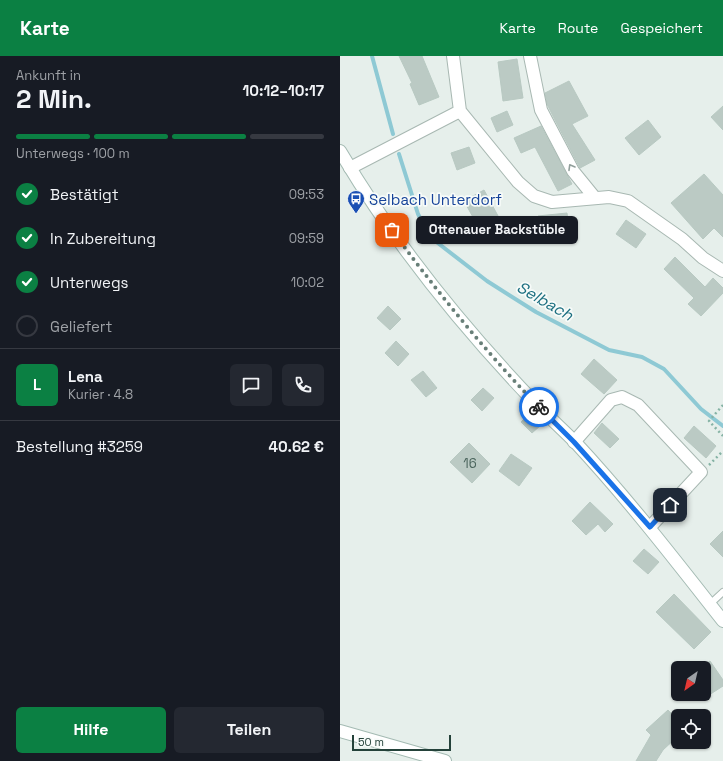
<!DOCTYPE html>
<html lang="de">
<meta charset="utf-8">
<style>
body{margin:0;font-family:"Space Grotesk",sans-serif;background:#242831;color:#f1f3f6;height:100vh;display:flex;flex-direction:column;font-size:15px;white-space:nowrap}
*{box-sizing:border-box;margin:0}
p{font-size:13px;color:#9ea1a6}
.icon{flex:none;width:22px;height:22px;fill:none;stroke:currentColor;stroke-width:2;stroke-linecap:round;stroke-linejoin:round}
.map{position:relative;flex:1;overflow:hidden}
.details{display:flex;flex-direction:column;background:#171b24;width:340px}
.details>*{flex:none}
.needle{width:26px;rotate:214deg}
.fabs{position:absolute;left:331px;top:605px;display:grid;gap:8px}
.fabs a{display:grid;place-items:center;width:40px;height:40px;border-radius:6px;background:#171b24;box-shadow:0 1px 3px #0004;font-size:20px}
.scale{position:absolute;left:12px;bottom:10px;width:99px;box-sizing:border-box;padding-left:4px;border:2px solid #24423a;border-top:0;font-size:11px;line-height:14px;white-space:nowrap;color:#24423a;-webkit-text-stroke:3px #f7fbf9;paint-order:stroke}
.pin{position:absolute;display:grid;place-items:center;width:34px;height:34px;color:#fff;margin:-17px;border-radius:8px;box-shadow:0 2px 6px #0006}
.courier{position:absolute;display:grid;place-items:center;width:40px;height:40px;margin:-20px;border:3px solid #1a73e8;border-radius:50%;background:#fff;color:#222;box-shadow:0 1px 5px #0007}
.bubble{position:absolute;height:28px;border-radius:6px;background:#171b24;box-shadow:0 1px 3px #0004;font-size:13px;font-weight:700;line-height:28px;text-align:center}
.overview em{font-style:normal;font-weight:700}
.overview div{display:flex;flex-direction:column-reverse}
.overview{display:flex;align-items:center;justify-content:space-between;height:68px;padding:0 16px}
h1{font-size:26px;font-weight:700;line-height:30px}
.bar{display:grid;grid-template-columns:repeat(4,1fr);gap:6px 4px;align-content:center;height:48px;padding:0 16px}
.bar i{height:5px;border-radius:3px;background:#363941}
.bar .active{background:#0b8043}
.bar p{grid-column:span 4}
.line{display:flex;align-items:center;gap:10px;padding:0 16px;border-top:1px solid #363941}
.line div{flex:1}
.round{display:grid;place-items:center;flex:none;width:42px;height:42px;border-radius:6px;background:#242831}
ol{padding:0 16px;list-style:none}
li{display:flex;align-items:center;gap:12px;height:44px}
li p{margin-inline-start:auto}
li .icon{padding:4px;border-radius:50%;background:#0b8043;color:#fff;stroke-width:4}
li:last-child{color:#9ea1a6}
li i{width:22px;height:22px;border:2px solid #363941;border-radius:50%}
.button{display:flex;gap:8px;margin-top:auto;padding:8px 16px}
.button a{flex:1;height:46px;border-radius:6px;background:#0b8043;color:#fff;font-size:16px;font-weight:700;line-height:46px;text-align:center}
.button a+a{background:#242831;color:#f1f3f6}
header{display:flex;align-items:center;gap:24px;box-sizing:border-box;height:56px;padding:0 20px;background:#0b8043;color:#fff}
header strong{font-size:19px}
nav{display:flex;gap:22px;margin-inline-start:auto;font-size:14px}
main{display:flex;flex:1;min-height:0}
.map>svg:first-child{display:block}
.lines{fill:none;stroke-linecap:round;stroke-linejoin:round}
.stream{stroke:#8ec9d4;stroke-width:4}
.building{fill:#bbcac4;stroke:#b8c9c2}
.lane-casing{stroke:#a8b8b2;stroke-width:8}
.street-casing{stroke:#a8b8b2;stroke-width:14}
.secondary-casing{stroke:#a4bbb3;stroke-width:14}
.path{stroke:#86b3a5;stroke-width:2.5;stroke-dasharray:2 3;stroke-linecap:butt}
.lane{stroke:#fff;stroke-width:6}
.street{stroke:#fff;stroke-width:12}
.secondary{stroke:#fff;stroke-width:12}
.oneway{stroke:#92a09c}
.done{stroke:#687f78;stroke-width:4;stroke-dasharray:0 7.2}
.route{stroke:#1a73e8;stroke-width:5}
.labels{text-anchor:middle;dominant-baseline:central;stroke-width:3.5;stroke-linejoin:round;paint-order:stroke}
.number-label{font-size:13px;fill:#4a645c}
.transit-label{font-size:15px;fill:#164399;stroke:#f7fbf9;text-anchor:start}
.water-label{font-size:16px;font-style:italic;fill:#1c6f80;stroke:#f7fbf9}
</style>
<header>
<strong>Karte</strong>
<nav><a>Karte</a><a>Route</a><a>Gespeichert</a></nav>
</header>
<main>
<section class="details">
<div class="overview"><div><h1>2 Min.</h1><p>Ankunft in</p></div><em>10:12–10:17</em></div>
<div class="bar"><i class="active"></i><i class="active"></i><i class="active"></i><i></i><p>Unterwegs · 100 m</p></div>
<ol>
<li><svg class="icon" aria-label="check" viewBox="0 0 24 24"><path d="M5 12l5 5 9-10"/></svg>Bestätigt<p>09:53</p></li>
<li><svg class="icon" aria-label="check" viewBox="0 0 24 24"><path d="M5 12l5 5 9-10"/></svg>In Zubereitung<p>09:59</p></li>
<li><svg class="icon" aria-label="check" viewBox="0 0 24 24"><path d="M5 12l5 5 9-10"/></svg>Unterwegs<p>10:02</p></li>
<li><i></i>Geliefert</li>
</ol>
<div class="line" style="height:72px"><b class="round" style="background:#0b8043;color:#fff">L</b><div><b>Lena</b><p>Kurier · 4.8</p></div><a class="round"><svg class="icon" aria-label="chat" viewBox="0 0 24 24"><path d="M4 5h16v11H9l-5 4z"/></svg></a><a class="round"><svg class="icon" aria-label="phone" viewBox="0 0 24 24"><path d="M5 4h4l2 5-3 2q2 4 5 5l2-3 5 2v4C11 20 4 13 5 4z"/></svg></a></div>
<div class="line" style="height:52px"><div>Bestellung #3259</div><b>40.62 €</b></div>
<div class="button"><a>Hilfe</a><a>Teilen</a></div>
</section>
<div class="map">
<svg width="383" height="705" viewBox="0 0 383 705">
<rect width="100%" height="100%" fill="#e6efeb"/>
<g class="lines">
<path class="stream" d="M 32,0 L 53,78
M 59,98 L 78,158 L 90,181 L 147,225 L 196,256 L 269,294 L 302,301 L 324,313 L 361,353 L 383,370"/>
</g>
<path class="building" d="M 59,0 L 82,0 L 99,41 L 79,49 L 70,28 L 72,27 Z
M 177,3 L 183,42 L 163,45 L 158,6 Z
M 229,25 L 248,60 L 232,68 L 255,104 L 240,112 L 215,64 L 207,48 L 205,37 Z
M 383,50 L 383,74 L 371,61 Z
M 167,55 L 173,69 L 157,76 L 151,62 Z
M 308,64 L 321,81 L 299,99 L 285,82 Z
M 201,70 L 232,128 L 218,135 L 195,91 L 181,97 L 174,82 Z
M 129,91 L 135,107 L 117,114 L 111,97 Z
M 364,118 L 383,139 L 383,181 L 374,172 L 363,183 L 331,147 Z
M 144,134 L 164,171 L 144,181 L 124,145 Z
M 227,157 L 229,172 L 199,175 L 198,160 Z
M 286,164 L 306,178 L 296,192 L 276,178 Z
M 335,201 L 365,231 L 373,222 L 383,232 L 383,237 L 361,260 L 348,248 L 354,242 L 324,213 Z
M 48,250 L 61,263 L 50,274 L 37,262 Z
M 56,285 L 69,298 L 58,310 L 45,297 Z
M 254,303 L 277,324 L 264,338 L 241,318 Z
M 83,315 L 97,332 L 86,341 L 71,324 Z
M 143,332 L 154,342 L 142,355 L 131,344 Z
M 190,357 L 201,369 L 192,377 L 181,366 Z
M 262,367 L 279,383 L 270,392 L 254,377 Z
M 354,370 L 376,390 L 366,402 L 344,382 Z
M 129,387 L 150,408 L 132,427 L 110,406 Z
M 171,398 L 192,412 L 179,430 L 159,415 Z
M 250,446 L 273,468 L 265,476 L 258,468 L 246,479 L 232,465 Z
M 383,475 L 383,501 L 370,488 Z
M 304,493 L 319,506 L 308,518 L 293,505 Z
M 334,538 L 371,576 L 354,593 L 316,556 Z
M 370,605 L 383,624 L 383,630 L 369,639 L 364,632 L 364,609 Z
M 328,654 L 338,665 L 338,680 L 323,694 L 316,705 L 296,705 L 311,679 L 306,674 Z"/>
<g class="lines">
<defs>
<path id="lane" d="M 370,548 L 383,536"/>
<path id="street" d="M 113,0 L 120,55 L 178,126 L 194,140 L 212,146 L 269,141 L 288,145 L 342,183 L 363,202 L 383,215
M 190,0 L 201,54 L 233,115 L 255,142
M 10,112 L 120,55
M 234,386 L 271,344 L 282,341 L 298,349 L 361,416 L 310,471"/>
<path id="secondary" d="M 0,95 C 54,187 124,273 198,350 C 210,362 223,374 235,386 C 288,443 335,504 383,565
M 0,675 L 105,705"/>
</defs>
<use href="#lane" class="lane-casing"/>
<use href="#street" class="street-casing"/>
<use href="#secondary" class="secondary-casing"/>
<path class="path" d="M 383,349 L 369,365 L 383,380
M 369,409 L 383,395"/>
<use href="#lane" class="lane"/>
<use href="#street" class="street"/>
<use href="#secondary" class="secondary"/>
</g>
<defs><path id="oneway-chevron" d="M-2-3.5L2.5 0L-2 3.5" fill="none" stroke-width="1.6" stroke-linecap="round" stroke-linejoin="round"/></defs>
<use class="oneway" href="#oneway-chevron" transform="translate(231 111) rotate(-120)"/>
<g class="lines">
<path class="done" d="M 52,174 C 97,236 146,296 199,351"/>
<path class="route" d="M 199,351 L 234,386 L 310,471 L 330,449"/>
</g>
<defs>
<symbol id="bus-pin" viewBox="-11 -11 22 30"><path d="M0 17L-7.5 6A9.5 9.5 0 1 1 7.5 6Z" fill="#1a4fb4" stroke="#f7fbf9"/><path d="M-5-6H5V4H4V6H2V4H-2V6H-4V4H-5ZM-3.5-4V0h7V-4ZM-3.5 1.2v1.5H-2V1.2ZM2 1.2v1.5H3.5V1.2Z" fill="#fff"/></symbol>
</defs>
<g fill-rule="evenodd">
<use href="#bus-pin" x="6" y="133" width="20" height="27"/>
</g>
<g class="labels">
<g class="number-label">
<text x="130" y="407">16</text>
</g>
<g class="transit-label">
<text x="29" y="143">Selbach Unterdorf</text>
</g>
<g class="water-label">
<text transform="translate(205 245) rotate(30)">Selbach</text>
</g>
</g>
</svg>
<div class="fabs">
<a><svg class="needle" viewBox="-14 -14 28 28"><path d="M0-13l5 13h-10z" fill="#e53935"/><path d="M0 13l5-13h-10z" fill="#9ea1a6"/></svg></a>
<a><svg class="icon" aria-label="locate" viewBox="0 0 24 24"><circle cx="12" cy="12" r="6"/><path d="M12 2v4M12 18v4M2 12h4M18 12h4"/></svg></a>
</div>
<div class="scale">50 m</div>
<div class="pin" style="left:52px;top:174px;background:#ea580c"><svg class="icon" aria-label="bag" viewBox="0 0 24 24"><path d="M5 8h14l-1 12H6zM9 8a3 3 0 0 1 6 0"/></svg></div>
<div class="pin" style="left:330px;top:449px;background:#1f2937"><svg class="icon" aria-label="home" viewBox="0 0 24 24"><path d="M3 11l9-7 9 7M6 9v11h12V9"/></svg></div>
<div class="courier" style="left:199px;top:351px"><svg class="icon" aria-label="bike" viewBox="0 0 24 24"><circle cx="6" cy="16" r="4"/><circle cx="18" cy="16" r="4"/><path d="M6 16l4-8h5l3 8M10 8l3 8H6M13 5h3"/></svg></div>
<div class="bubble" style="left:76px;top:160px;width:162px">Ottenauer Backstüble</div>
</div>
</main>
